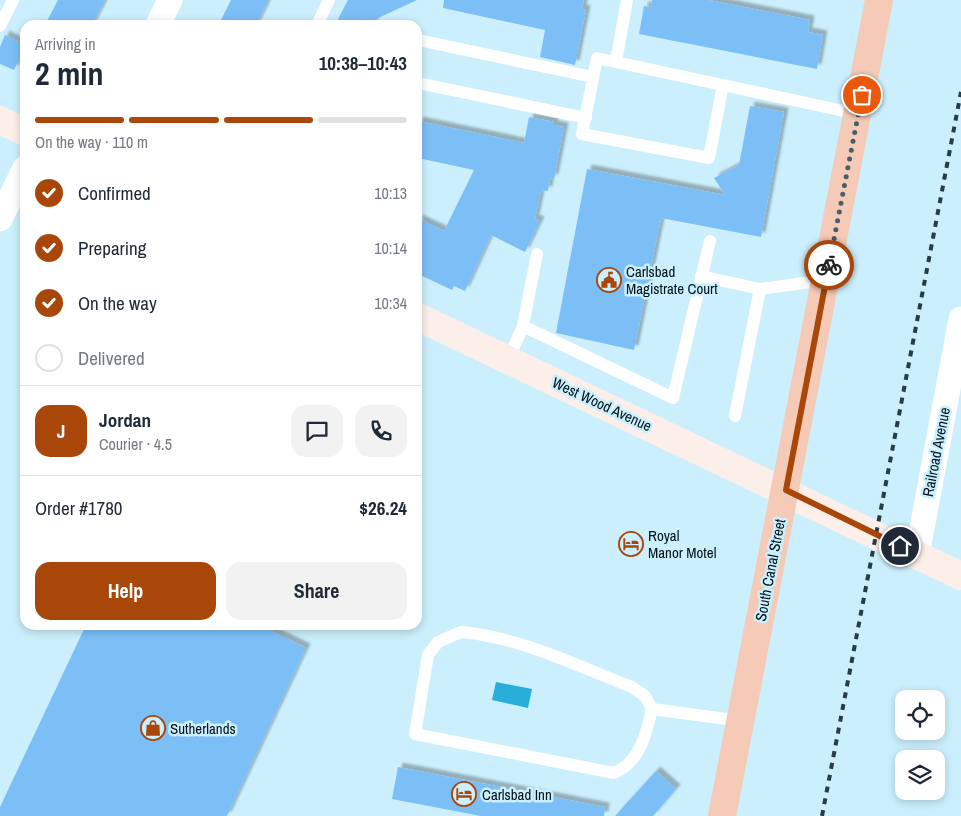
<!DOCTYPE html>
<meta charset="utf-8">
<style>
body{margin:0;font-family:"Archivo Narrow",sans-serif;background:#f2f2f3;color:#1f2937;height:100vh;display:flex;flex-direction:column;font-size:19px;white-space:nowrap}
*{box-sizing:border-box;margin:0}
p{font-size:16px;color:#747a83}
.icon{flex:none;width:28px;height:28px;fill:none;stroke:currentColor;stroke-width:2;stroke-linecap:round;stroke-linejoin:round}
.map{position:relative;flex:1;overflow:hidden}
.details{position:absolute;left:20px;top:20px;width:402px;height:610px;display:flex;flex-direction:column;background:#fff;border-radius:15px;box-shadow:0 2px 8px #0003}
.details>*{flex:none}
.controls{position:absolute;left:895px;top:690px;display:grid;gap:10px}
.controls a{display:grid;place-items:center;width:50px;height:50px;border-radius:10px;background:#fff;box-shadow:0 2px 8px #0003;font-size:25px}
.pin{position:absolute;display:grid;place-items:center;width:42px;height:42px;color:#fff;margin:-21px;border:2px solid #fff;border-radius:50%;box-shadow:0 1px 5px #0007}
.courier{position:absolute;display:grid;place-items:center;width:50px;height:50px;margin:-25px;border:4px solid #a9470a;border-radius:50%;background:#fff;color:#222;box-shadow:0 1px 6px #0007}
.summary em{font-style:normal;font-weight:700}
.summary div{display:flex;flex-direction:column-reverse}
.summary{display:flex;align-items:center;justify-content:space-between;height:85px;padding:0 15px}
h1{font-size:32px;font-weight:700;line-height:38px}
.bar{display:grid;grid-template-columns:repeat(4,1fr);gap:8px 5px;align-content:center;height:60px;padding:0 15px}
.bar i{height:6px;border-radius:4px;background:#e0e1e3}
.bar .on{background:#a9470a}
.bar p{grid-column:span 4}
.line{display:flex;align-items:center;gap:12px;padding:0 15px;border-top:1px solid #e0e1e3}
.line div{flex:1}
.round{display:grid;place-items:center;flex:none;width:52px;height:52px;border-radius:15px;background:#f2f2f3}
ol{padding:0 15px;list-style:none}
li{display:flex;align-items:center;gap:15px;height:55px}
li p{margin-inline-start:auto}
li .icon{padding:5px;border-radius:50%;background:#a9470a;color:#fff;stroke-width:4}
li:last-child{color:#747a83}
li i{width:28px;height:28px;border:2px solid #e0e1e3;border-radius:50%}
.button{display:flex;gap:10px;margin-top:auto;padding:10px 15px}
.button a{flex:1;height:58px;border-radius:15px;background:#a9470a;color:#fff;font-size:20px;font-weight:700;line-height:58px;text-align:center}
.button a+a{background:#f2f2f3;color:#1f2937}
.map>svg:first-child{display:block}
.water{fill:#28aed9}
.building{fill:#7cbff7;filter:url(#shadow)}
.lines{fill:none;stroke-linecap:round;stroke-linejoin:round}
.lane{stroke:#fff;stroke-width:12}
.street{stroke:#fff;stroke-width:25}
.secondary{stroke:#fcefe9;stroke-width:28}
.highway{stroke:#f5cab7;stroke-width:28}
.rail{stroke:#273c45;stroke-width:4;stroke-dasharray:6 6;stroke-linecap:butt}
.done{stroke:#475f69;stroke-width:5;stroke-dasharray:0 9}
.route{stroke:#a9470a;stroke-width:6}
.labels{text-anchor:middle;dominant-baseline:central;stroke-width:5;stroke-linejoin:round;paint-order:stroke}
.poi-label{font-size:15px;fill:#001219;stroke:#cbeffd;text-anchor:start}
.street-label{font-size:15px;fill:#001219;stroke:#cbeffd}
</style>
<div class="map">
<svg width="961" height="816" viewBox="0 0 961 816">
<defs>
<filter id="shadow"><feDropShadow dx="4.5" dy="-4.5" stdDeviation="1" flood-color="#0004"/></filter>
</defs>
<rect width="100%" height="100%" fill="#cbeffd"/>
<path class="water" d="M 496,682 L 532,689 L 528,708 L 492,700 Z"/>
<path class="building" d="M 58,0 L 105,0 L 92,25 L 45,25 Z
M 231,0 L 268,0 L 256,25 L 231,25 L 221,20 Z
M 348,0 L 417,0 L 376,19 L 373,25 L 335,25 Z
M 444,0 L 584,0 L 582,9 L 586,10 L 575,65 L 540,57 L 545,30 L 443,8 Z
M 652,0 L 708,0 L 810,20 L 808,32 L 823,35 L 817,69 L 639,34 L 644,6 L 651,7 Z
M 5,35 L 25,45 L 14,70 L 0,64 L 0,47 Z
M 750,106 L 784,112 L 761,237 L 661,218 L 634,350 L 556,333 L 587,169 L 725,195 L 714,178 L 739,165 Z
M 529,117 L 554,122 L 554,125 L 564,127 L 554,179 L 550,178 L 548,191 L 541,190 L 535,219 L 540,221 L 525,252 L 491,235 L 465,291 L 454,286 L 452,290 L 418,274 L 418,219 L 444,231 L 474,170 L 418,158 L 418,121 L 524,143 Z
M 86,625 L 258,625 L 306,648 L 227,816 L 0,816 L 0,807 Z
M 398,767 L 605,807 L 604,816 L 481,816 L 392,799 Z
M 656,771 L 676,789 L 653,816 L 615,816 Z"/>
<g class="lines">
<path class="lane" d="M 317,25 L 329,0
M 0,26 L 13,0
M 418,40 L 593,77
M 616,62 L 627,0
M 418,83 L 586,118
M 723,85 L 709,158 L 582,134 L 597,58 C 684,76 771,95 858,114
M 701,276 L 760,289 L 826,280
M 523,326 L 673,398 L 710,241
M 508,360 L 523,326 L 537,254
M 735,416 L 760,289
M 461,632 C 520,637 577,666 632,687 L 645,696 L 652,709 C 646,735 640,762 614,773 L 415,734 L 428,655 L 438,642 Z
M 652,709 L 741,721"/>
<path class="street" d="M 158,25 L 170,0
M 0,219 L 25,168
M 917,555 L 961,319"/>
<path class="secondary" d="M 0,120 L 25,132
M 418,317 L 961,576"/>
<path class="highway" d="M 722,816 L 879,0"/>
<path class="rail" d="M 822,816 L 961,92"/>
</g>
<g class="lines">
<path class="done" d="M 829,265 L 862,95"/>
<path class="route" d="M 829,265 L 786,490 L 900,546"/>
</g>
<defs>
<symbol id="civic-ring" viewBox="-11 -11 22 22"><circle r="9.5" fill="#cbeffd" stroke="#a9470a" stroke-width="1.5"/><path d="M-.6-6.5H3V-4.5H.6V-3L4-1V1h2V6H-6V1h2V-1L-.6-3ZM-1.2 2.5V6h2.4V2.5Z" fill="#a9470a"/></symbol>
<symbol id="hotel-ring" viewBox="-11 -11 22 22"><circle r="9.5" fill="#cbeffd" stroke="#a9470a" stroke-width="1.5"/><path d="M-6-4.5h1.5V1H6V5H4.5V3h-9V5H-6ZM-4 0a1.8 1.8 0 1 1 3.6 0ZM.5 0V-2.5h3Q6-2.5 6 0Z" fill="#a9470a"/></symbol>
<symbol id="shop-ring" viewBox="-11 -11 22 22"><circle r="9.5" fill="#cbeffd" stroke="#a9470a" stroke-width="1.5"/><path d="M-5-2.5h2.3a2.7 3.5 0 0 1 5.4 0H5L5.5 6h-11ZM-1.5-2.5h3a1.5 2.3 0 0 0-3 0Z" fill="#a9470a"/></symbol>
</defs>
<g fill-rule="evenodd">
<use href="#civic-ring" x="595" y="266" width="28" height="28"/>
<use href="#hotel-ring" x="617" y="530" width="28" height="28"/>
<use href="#shop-ring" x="139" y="714" width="28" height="28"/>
<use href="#hotel-ring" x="450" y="780" width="28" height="28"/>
</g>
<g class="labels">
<g class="poi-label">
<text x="626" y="271">Carlsbad<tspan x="626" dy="17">Magistrate Court</tspan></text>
<text x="648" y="535">Royal<tspan x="648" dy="17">Manor Motel</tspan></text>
<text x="170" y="728">Sutherlands</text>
<text x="482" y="794">Carlsbad Inn</text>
</g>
<g class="street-label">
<text transform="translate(602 404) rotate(25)">West Wood Avenue</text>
<text transform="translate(936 452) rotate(-79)">Railroad Avenue</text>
<text transform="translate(770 570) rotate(-79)">South Canal Street</text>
</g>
</g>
</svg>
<div class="controls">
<a><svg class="icon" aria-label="locate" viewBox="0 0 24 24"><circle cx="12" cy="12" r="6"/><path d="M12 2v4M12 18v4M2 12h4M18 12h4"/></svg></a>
<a><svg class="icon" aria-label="layers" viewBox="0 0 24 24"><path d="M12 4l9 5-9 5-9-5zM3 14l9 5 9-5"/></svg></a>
</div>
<div class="pin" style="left:862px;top:95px;background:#ea580c"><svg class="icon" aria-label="bag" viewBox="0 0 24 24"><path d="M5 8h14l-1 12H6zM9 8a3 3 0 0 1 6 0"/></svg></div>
<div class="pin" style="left:900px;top:546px;background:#1f2937"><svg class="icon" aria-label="home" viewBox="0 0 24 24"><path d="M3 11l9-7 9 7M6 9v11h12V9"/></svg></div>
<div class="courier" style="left:829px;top:265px"><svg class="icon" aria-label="bike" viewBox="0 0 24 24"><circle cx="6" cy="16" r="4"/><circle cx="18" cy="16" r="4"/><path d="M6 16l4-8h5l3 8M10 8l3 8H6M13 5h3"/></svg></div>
<section class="details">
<div class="summary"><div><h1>2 min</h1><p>Arriving in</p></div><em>10:38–10:43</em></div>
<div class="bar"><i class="on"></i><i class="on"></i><i class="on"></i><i></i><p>On the way · 110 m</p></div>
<ol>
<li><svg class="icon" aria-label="check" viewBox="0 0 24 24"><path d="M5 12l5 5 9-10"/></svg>Confirmed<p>10:13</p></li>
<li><svg class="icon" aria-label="check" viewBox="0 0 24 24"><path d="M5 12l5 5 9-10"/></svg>Preparing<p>10:14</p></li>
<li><svg class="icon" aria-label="check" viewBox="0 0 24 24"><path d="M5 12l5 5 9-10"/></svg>On the way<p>10:34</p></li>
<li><i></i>Delivered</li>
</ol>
<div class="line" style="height:90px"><b class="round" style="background:#a9470a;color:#fff">J</b><div><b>Jordan</b><p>Courier · 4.5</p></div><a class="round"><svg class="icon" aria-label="chat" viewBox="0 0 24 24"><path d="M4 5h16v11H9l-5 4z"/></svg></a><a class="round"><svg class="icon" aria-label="phone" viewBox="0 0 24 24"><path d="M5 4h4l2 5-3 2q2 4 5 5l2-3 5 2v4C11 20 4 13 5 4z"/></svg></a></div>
<div class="line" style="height:65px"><div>Order #1780</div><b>$26.24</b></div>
<div class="button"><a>Help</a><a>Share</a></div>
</section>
</div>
